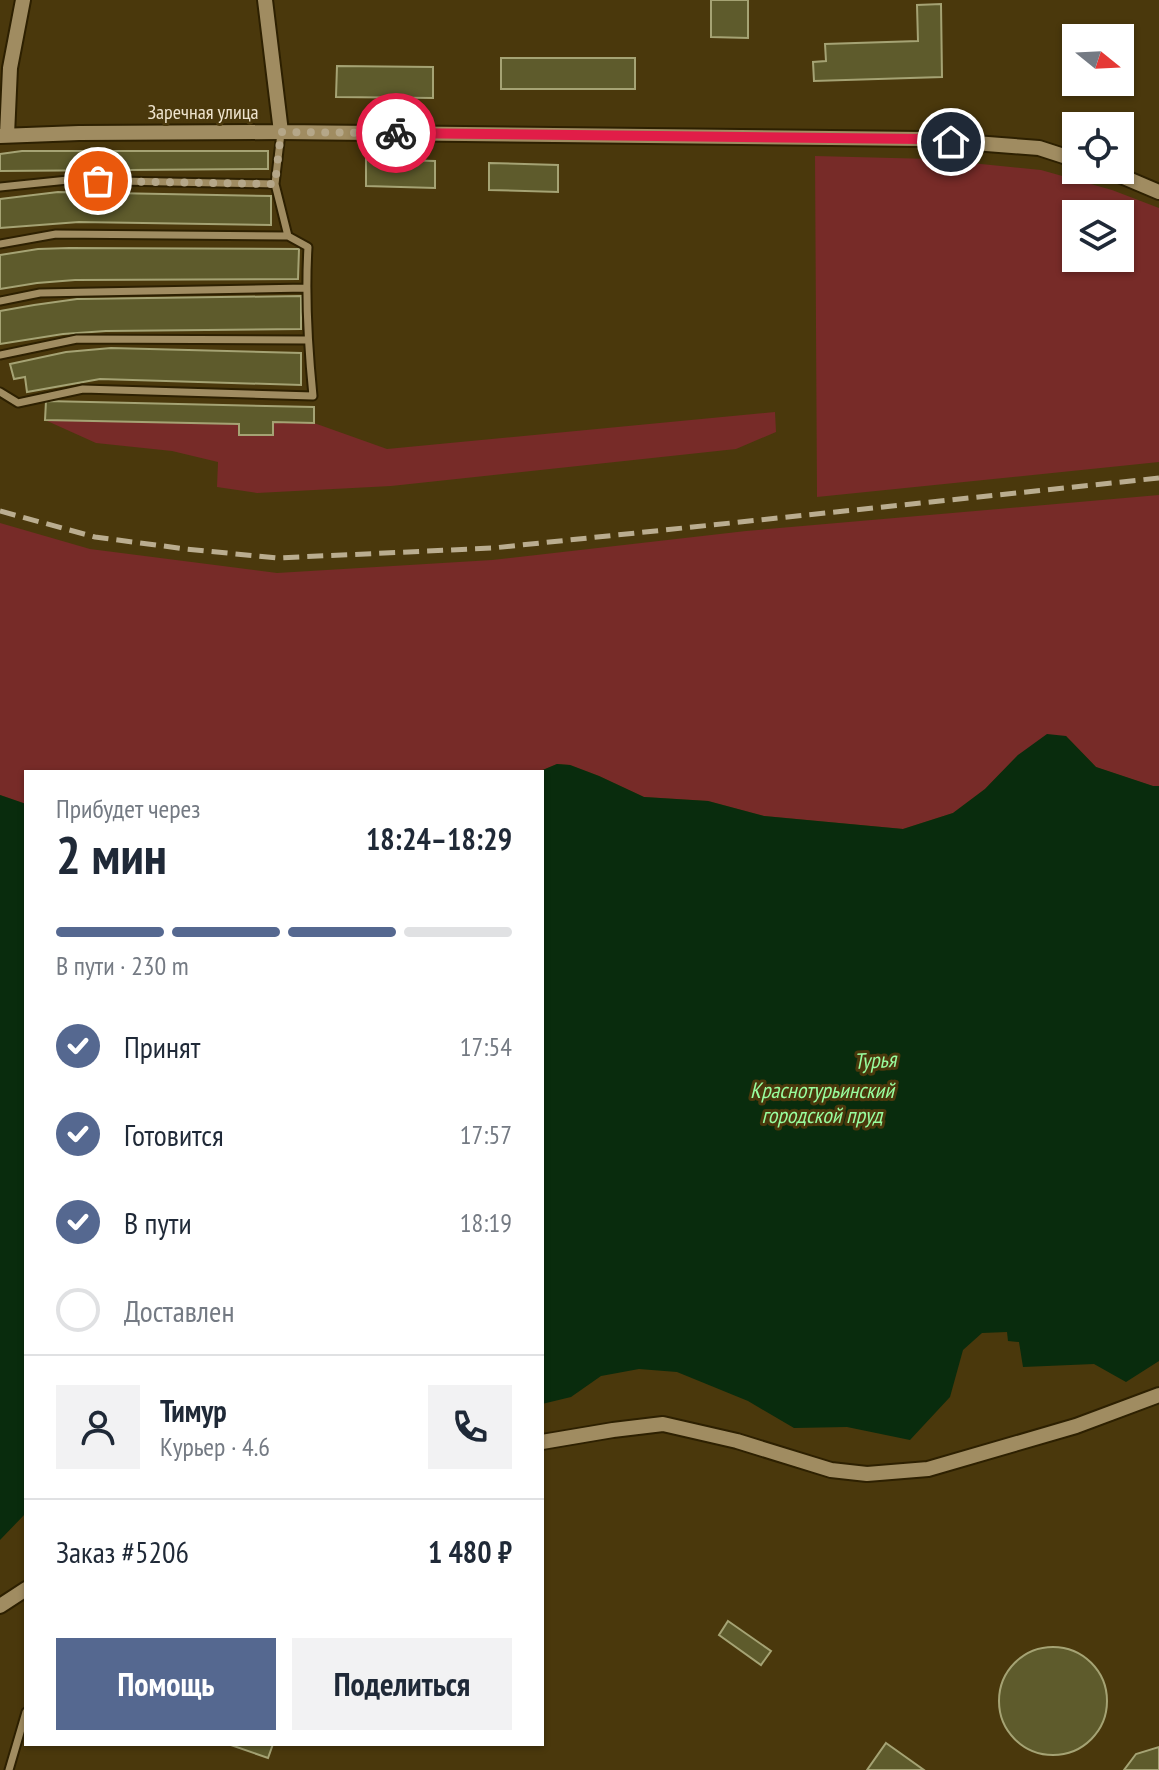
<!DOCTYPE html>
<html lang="ru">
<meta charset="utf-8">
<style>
body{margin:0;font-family:"PT Sans Narrow",sans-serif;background:#f2f2f3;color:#1f2937;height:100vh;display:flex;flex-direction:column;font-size:30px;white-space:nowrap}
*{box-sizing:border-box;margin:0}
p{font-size:26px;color:#747a83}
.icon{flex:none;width:44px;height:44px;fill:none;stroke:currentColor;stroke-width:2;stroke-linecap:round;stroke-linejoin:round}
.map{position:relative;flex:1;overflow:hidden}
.side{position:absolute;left:24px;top:770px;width:520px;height:976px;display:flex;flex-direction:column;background:#fff;border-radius:0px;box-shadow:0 2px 6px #0004}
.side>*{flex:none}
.needle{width:52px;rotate:108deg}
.controls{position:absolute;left:1062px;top:24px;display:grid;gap:16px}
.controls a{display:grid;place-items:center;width:72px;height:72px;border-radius:0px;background:#fff;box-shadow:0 2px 6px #0004;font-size:40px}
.pin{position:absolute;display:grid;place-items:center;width:68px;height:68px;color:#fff;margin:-34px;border:4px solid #fff;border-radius:50%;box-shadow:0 2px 8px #0007}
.courier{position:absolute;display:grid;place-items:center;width:80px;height:80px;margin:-40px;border:6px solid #e11d48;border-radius:50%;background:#fff;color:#222;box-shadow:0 2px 10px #0007}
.headline em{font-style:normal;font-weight:600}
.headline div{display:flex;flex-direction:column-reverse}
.headline{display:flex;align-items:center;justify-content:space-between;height:136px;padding:0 32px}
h1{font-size:52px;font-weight:600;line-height:60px}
.bar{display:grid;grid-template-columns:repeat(4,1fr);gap:12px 8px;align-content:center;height:96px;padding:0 32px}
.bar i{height:10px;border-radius:6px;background:#e0e1e3}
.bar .current{background:#556890}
.bar p{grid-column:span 4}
.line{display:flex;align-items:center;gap:20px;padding:0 32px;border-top:2px solid #e0e1e3}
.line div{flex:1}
.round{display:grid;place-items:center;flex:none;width:84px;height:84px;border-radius:0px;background:#f2f2f3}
ol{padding:0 32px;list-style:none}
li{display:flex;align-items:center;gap:24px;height:88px}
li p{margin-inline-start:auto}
li .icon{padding:8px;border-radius:50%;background:#556890;color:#fff;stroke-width:4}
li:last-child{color:#747a83}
li i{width:44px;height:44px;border:4px solid #e0e1e3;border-radius:50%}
.primary-button{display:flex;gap:16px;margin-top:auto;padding:16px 32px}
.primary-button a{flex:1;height:92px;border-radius:0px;background:#556890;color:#fff;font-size:32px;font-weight:600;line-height:92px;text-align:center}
.primary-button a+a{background:#f2f2f3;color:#1f2937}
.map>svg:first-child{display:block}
.green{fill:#772b28;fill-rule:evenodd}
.water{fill:#092c0d}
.building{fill:#5e5b2c;stroke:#a5a374;stroke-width:2}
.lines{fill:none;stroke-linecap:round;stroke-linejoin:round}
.service-casing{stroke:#2d2001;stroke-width:11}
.minor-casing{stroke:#2d2001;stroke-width:18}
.service{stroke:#a08c61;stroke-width:7}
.minor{stroke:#a08c61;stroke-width:14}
.rail{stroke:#baad90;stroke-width:5;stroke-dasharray:16 8;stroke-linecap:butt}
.done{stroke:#b5a789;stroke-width:8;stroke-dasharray:0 14.4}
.route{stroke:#e11d48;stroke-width:10}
.labels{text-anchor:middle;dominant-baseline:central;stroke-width:6;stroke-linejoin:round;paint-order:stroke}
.street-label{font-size:20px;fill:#eee3cd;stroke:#4a380c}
.water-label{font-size:22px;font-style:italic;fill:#98fd9e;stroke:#4a380c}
</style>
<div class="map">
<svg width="1159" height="1770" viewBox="0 0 1159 1770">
<rect width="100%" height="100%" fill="#4a380c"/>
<path class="green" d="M 815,156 L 932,159 L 1041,170 L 1112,190 L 1159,208 L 1159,462 L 817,497 ZM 1076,214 L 1120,214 L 1120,258 L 1076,258 Z
M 775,412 L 776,432 L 736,449 L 391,486 L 257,493 L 217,487 L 218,462 L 172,451 L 96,443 L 45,420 L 239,424 L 239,435 L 272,435 L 273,422 L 314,423 L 387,449 Z
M 1159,495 L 1159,786 L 1153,786 L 1096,767 L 1066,736 L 1018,755 L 985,789 L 953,813 L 903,829 L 764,816 L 708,801 L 644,797 L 599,776 L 570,765 L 557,764 L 538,772 L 26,772 L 26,804 L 0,795 L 0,523 L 90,549 L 277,573 L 492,560 L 746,531 Z"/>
<path class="water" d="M 1047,734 L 1066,736 L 1096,767 L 1153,786 L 1159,786 L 1159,1361 L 1126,1382 L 1094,1364 L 1023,1367 L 1019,1342 L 1008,1341 L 1007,1332 L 982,1333 L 963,1350 L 950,1397 L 910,1440 L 847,1427 L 794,1428 L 748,1401 L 677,1372 L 639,1369 L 601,1376 L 571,1397 L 542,1404 L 542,772 L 538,772 L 557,764 L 570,765 L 599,776 L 644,797 L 708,801 L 764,816 L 903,829 L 953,813 L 985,789 L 1018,755 Z
M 0,795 L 26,804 L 26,1513 L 0,1540 Z"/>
<path class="building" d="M 711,0 L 748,0 L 748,38 L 711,37 Z
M 941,4 L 942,77 L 814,81 L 813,62 L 826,61 L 825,44 L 918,41 L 917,5 Z
M 501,58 L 635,58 L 635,89 L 501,89 Z
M 337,66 L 433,67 L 433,98 L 336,97 Z
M 22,151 L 268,151 L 268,169 L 0,171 L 0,154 Z
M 366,159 L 435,161 L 435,188 L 366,186 Z
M 489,163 L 558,165 L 558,192 L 489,190 Z
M 58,192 L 271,196 L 271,225 L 79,222 L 0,228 L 0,199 Z
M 69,248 L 299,249 L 298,279 L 75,280 L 37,283 L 0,289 L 0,255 L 38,249 Z
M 301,296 L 301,329 L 106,331 L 63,334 L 0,344 L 0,311 L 34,305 L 77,299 Z
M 111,348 L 301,353 L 301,385 L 100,379 L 27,392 L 25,377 L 14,379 L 10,364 L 66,352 Z
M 46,401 L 314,407 L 314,423 L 273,422 L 273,435 L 239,435 L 239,424 L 45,420 Z
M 728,1621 L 771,1651 L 761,1665 L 719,1635 Z
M999 1701a54 54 0 1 1 108 0a54 54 0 1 1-108 0Z
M 886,1743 L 924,1770 L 867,1770 Z
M 228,1744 L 273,1744 L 268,1758 Z
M 1159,1747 L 1159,1770 L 1124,1770 L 1136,1754 Z"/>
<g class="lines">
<defs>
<path id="service" d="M 0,187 L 68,180 L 275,184
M 0,244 L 56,234 L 288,236
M 0,301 L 40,293 L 306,288
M 0,355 L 77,339 L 307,340
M 0,392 L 18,403 L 83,389 L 313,396 C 308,346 305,297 308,247 L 288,236 L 275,184 L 281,133
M 9,1770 L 26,1712"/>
<path id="minor" d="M 265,0 L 281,132
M 7,135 L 10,68 L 23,0
M 0,136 L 79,133 L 281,132 L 922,139 L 1039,148 L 1076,160
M 1107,170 L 1159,192
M 542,1442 L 613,1430 L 663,1424 L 737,1441 L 831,1470 L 867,1474 L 928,1469 L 1076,1426 L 1159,1395
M 0,1606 L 26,1589"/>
</defs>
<use href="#service" class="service-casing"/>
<use href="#minor" class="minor-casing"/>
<use href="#service" class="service"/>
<use href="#minor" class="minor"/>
<path class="rail" d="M 0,511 L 95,537 L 186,549 L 277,558 L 493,548 L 1159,478"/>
</g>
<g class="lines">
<path class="done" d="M 98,181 L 275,184 L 281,132 L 396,133"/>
<path class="route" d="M 396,133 L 922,139 L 951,142"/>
</g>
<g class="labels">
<g class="street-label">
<text x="203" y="112">Заречная улица</text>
</g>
<g class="water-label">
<text transform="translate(875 1060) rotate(-3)">Турья</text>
<text x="822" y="1090">Краснотурьинский<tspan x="822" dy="25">городской пруд</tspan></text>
</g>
</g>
</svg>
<div class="controls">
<a><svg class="needle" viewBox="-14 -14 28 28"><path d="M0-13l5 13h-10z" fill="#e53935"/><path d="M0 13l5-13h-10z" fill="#747a83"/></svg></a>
<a><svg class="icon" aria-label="locate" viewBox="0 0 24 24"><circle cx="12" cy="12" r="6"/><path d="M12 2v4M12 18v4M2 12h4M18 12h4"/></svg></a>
<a><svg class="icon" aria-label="layers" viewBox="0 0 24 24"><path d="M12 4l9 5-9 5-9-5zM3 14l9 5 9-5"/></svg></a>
</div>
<div class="pin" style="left:98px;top:181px;background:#ea580c"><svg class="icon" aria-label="bag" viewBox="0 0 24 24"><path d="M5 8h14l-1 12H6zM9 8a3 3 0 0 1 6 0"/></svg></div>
<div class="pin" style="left:951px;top:142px;background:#1f2937"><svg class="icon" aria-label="home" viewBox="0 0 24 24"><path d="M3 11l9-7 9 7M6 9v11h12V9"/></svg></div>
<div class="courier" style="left:396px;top:133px"><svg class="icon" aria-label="bike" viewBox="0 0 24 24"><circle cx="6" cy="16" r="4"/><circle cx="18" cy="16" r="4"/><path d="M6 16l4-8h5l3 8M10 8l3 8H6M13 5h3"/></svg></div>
<section class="side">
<div class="headline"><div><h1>2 мин</h1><p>Прибудет через</p></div><em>18:24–18:29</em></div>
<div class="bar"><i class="current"></i><i class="current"></i><i class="current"></i><i></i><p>В пути · 230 m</p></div>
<ol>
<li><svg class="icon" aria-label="check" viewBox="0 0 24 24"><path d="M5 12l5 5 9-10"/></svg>Принят<p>17:54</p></li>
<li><svg class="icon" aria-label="check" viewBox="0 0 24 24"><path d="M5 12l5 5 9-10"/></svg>Готовится<p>17:57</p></li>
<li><svg class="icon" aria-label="check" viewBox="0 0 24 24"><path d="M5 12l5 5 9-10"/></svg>В пути<p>18:19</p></li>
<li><i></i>Доставлен</li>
</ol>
<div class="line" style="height:144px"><a class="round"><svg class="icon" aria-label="person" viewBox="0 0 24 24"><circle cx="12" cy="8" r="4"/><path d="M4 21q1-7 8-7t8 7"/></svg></a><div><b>Тимур</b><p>Курьер · 4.6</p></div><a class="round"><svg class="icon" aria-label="phone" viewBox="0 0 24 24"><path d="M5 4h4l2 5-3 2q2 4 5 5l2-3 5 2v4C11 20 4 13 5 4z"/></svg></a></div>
<div class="line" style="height:104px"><div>Заказ #5206</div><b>1 480 ₽</b></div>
<div class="primary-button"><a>Помощь</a><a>Поделиться</a></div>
</section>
</div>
